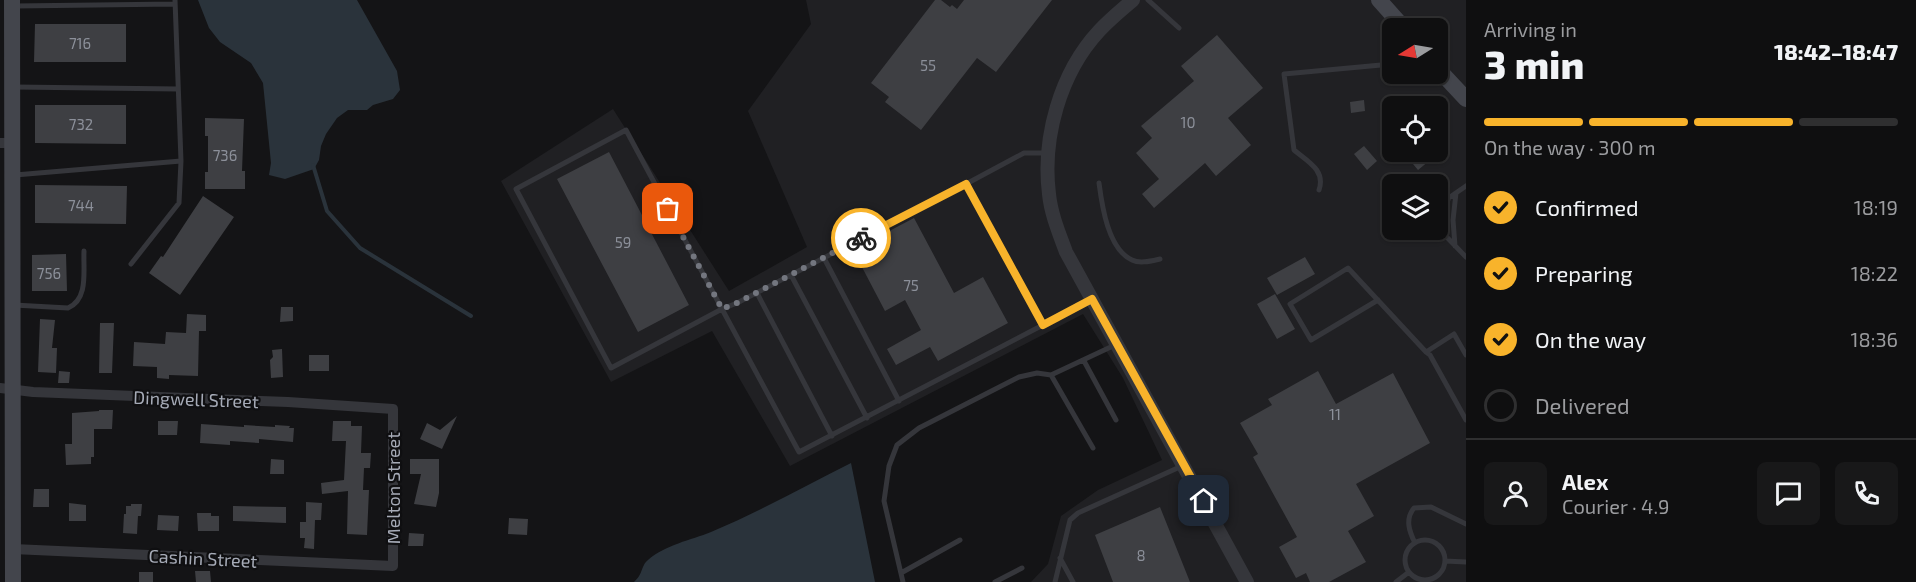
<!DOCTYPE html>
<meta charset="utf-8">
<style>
body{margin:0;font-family:"Exo 2",sans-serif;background:#181819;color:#f1f3f6;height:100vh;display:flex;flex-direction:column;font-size:22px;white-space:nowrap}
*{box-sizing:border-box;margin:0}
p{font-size:20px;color:#9b9c9f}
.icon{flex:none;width:33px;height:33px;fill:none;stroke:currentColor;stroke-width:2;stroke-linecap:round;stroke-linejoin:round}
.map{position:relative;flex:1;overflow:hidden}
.details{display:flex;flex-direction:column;background:#0f0f10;width:450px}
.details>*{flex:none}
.needle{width:39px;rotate:259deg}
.controls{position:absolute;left:1382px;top:18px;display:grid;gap:12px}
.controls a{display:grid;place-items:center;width:66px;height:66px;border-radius:9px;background:#0f0f10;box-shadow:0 2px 4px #0004,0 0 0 2px #2f2f30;font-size:30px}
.pin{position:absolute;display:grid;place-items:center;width:51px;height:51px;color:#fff;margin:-26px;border-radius:12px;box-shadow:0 3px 9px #0006}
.courier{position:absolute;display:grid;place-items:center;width:60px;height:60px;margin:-30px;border:4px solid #f8b32b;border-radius:50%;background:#fff;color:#222;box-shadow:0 2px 8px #0007}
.headline em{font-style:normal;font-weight:800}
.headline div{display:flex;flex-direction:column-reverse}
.headline{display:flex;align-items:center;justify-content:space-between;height:102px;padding:0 18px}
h1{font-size:39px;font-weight:800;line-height:45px}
.bar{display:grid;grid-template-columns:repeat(4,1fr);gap:9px 6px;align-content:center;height:72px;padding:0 18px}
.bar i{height:8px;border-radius:4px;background:#2f2f30}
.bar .on{background:#f8b32b}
.bar p{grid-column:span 4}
.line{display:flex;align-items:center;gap:15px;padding:0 18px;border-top:2px solid #2f2f30}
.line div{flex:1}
.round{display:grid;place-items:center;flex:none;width:63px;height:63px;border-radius:9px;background:#181819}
ol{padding:0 18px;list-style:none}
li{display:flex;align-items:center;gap:18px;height:66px}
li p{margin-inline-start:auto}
li .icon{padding:6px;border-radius:50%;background:#f8b32b;color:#111;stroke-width:4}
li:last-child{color:#9b9c9f}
li i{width:33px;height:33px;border:3px solid #2f2f30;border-radius:50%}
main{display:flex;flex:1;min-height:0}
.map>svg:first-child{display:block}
.built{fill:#202023;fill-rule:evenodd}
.water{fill:#2a333b}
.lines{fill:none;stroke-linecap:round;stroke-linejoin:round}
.stream{stroke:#2a333b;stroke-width:4}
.building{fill:#3e3f43}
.service{stroke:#35363b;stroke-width:5}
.minor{stroke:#35363b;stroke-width:10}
.tertiary{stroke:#35363b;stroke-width:14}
.secondary{stroke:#43454c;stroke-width:16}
.done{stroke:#73767f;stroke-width:6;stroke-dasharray:0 10.8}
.route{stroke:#f8b32b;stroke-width:8}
.labels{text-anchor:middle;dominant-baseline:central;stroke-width:4.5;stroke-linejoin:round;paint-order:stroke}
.number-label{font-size:15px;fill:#8c909a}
.street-label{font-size:18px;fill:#a6abb7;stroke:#0f0f11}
</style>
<main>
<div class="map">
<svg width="1466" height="582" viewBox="0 0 1466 582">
<rect width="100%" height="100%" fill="#141416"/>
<path class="built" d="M 806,0 L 1466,0 L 1466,582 L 1031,582 L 1048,564 L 1061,516 L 1098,490 L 1162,460 L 1123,378 L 1083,314 L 790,466 L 712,331 L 611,382 L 501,181 L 613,109 L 729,291 L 807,247 L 748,111 L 811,24 ZM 1392,28 L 1437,28 L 1437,74 L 1392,74 ZM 1392,106 L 1437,106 L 1437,152 L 1392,152 ZM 1392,184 L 1437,184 L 1437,230 L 1392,230 Z"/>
<path class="water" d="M 198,0 L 357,0 L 397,71 L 400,90 L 393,99 L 373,105 L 367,110 L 348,110 L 337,118 L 326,134 L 321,146 L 319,160 L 314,169 L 285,179 L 269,175 L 271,163 L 263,83 L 251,63 L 220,42 L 209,28 Z
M 851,463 L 875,582 L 634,582 C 644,573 640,567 648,560 C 665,545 691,540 711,532 C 759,512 805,486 851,463 Z"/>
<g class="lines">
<path class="stream" d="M 313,165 L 327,211 L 360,248 L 471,316"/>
</g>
<path class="building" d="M 935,0 L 941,0 L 950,7 L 952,5 L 957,9 L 964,0 L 1052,0 L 996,72 L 977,58 L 921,130 L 885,102 L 889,97 L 871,83 Z
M 35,24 L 126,24 L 126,62 L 34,62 Z
M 1217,35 L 1263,88 L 1228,118 L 1251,145 L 1216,176 L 1205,163 L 1154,208 L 1142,194 L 1159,179 L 1136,153 L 1152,138 L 1141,126 L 1194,81 L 1181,66 Z
M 1364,100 L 1365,111 L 1351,113 L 1350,102 Z
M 35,105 L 126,105 L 126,144 L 35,143 Z
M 1392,114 L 1392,139 L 1380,124 Z
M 205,118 L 244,119 L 242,171 L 245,171 L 245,189 L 205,189 L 205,172 L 208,172 L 208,136 L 205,136 Z
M 1364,146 L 1377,161 L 1367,170 L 1354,154 Z
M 609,152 L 689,305 L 638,332 L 557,179 Z
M 1403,152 L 1440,152 L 1418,170 Z
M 35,185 L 127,186 L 126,224 L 35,223 Z
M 203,196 L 234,217 L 180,295 L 149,273 L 161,256 L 163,257 Z
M 914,218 L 954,293 L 983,277 L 1008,323 L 938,361 L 930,347 L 896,365 L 887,349 L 921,330 L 905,300 L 885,311 L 853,250 Z
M 66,254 L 67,291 L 32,291 L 32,255 Z
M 1305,257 L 1315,274 L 1277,295 L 1267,278 Z
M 1275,294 L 1295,329 L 1277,339 L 1257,304 Z
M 281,307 L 293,307 L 293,321 L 280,322 Z
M 187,314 L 206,315 L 206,331 L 199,331 L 198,376 L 169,375 L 169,379 L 157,378 L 157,367 L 133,366 L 134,342 L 165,344 L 166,332 L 186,333 Z
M 40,319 L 55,320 L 52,348 L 57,348 L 56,373 L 38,372 Z
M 100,323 L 114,323 L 112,373 L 99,373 Z
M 282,349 L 283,377 L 271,378 L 270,360 L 273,357 L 272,350 Z
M 309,355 L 329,355 L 329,371 L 309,371 Z
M 59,371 L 70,372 L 69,383 L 58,383 Z
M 1318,371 L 1336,404 L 1393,373 L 1430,443 L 1356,484 L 1374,516 L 1348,531 L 1366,562 L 1329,582 L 1310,582 L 1306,573 L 1296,578 L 1279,547 L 1297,537 L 1253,457 L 1258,454 L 1240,423 L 1272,405 L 1268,399 Z
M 99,410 L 113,410 L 112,429 L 94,429 L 94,457 L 91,457 L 91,464 L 66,465 L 65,444 L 72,444 L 72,413 L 99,411 Z
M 457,416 L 442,449 L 420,439 L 427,423 L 440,430 Z
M 158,421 L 178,421 L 177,435 L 158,435 Z
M 333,421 L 351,421 L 351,426 L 362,426 L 361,453 L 371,453 L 370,468 L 364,468 L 363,490 L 369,490 L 367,535 L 347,534 L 348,491 L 322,494 L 321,483 L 344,480 L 346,441 L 332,441 Z
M 201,424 L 244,427 L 244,425 L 275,427 L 275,425 L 290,426 L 289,428 L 294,428 L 293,442 L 259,439 L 259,443 L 230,441 L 230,445 L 200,443 Z
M 271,459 L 284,460 L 284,474 L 270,474 Z
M 410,459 L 439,459 L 439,493 L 436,507 L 414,504 L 421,474 L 410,474 Z
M 34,489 L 49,489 L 49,507 L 33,507 Z
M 306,502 L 322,503 L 321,520 L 315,520 L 314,549 L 304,548 L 305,538 L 300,538 L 300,522 L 306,522 Z
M 69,503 L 86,505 L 86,521 L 69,521 Z
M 131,504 L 142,504 L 141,516 L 138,516 L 137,534 L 123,533 L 124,514 L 126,514 L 126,506 L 131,506 Z
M 233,506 L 286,507 L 286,523 L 233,521 Z
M 1160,507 L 1190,582 L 1113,582 L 1095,535 Z
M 197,513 L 211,513 L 211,516 L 219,516 L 219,531 L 198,531 Z
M 158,515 L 179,516 L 178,531 L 157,530 Z
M 509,518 L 528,519 L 527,535 L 508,534 Z
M 409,533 L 424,534 L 423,546 L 408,546 Z
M 195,571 L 210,571 L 211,582 L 196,582 Z
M 139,572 L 153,572 L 153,582 L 139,582 Z"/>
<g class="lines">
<path class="service" d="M 1148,0 L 1179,28
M 15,6 L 175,4
M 15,87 L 178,89
M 15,175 L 181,161
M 1099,183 C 1102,206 1108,249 1132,260 C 1140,264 1151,261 1160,259
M 966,184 L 1024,153 L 1046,153
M 1319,190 C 1326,170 1307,161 1294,150 L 1284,74 L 1392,64
M 1437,206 L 1466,186
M 1437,227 L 1466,257
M 1446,235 L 1442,217 L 1449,197
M 1455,246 L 1453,220 L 1456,193
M 824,258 L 899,401
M 131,264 L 179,203 L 181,161 L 175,0
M 791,275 L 867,418
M 757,293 L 832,436
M 1378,300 L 1311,340 L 1290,304 L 1348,268 L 1426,352 L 1430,355 L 1466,420
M 14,305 L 68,308 C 89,299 83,270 84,251
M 1043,325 L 799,452 L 722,309 L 611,368 L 516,189 L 626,130 L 722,309 L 737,303 L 966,184 L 1043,325 L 1090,300
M 1426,352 L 1454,334 L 1466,355
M 1084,361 L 1116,420
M 1051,375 L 1093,448
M1405 560a20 20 0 1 1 40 0a20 20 0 1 1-40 0Z
M 1415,543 C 1409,531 1405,519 1414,508 L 1431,507 L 1466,524
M 1060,558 L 1073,582
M 1445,561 L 1466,562
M 901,573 L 960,540
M 903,582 L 884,501 L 889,466 L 897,445 L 919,428 L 1019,377 L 1037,373 L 1051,375 L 1115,345
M 995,582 L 1022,568
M 1055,582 L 1070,520 L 1078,513 L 1182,466
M 1396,582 L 1409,572"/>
<path class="minor" d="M 0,143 L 12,143
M 0,388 L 33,392 L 288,402 L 393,409 L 393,566 L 13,549"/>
<path class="tertiary" d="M 1133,0 C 1121,10 1109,20 1099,31 C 1060,73 1042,138 1049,194 C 1051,214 1059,233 1066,252 L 1247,582"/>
<path class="secondary" d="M 12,0 L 13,582
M 1379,0 L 1404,28
M 1437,68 L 1466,99"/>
</g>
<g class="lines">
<path class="done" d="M 668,209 L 722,309 L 737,303 L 861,238"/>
<path class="route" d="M 861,238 L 966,184 L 1043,325 L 1092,299 L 1204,501"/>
</g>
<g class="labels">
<g class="number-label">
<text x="80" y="43">716</text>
<text x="928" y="65">55</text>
<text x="1188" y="122">10</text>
<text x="81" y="124">732</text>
<text x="225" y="155">736</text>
<text x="81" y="205">744</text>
<text x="623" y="242">59</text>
<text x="49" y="273">756</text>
<text x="911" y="285">75</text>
<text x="1335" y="414">11</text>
<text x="1141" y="555">8</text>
</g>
<g class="street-label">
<text transform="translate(196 399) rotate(2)">Dingwell Street</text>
<text transform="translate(393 488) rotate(-90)">Melton Street</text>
<text transform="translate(203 558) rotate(3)">Cashin Street</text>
</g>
</g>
</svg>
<div class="controls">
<a><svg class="needle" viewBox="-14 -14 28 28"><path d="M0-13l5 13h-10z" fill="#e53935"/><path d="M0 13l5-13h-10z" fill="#9b9c9f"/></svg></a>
<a><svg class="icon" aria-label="locate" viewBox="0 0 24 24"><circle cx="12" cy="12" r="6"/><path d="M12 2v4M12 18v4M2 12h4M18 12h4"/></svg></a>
<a><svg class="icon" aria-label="layers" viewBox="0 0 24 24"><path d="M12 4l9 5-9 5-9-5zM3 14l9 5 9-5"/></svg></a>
</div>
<div class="pin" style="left:668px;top:209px;background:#ea580c"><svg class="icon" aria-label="bag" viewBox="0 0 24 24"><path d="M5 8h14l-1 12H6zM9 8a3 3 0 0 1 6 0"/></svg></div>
<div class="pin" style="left:1204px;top:501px;background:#1f2937"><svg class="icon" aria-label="home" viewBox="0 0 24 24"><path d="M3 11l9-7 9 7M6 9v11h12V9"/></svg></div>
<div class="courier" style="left:861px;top:238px"><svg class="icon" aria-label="bike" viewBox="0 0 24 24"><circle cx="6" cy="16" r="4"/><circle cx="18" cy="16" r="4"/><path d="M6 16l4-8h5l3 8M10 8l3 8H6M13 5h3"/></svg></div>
</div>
<section class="details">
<div class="headline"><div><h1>3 min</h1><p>Arriving in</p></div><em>18:42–18:47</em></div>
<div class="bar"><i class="on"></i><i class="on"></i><i class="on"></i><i></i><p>On the way · 300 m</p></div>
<ol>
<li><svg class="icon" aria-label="check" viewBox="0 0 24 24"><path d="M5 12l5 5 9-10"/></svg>Confirmed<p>18:19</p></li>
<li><svg class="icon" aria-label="check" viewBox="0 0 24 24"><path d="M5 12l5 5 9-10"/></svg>Preparing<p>18:22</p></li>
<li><svg class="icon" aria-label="check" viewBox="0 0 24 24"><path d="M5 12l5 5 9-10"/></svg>On the way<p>18:36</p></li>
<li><i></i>Delivered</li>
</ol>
<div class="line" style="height:108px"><a class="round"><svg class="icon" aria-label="person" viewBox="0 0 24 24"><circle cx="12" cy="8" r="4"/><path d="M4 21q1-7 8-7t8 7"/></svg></a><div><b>Alex</b><p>Courier · 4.9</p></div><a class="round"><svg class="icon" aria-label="chat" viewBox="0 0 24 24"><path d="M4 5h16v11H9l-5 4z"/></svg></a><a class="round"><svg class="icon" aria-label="phone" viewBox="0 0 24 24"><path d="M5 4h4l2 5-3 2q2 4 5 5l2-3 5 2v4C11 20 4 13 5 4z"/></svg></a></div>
</section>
</main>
